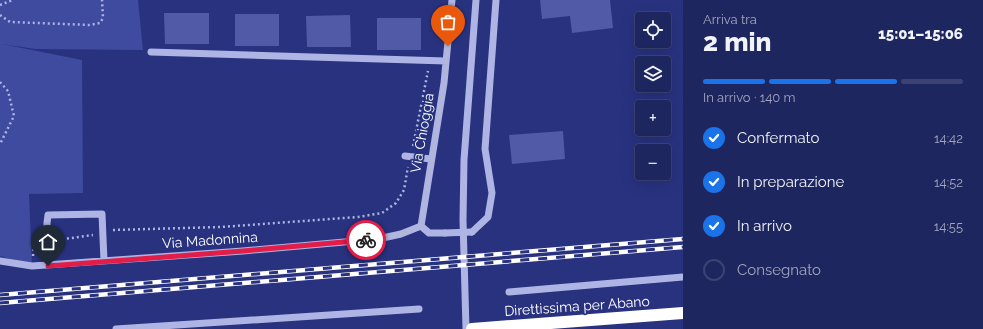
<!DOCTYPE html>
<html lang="it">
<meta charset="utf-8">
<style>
body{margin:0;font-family:Raleway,sans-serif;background:#2b3268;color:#f1f3f6;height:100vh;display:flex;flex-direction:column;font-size:15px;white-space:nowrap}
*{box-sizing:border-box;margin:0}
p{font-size:13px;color:#a1a5bd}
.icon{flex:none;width:22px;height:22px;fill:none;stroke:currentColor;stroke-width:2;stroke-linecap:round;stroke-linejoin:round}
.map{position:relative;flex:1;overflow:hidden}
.drawer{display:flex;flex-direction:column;background:#1e265f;width:300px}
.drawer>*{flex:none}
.fabs{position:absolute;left:635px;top:12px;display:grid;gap:8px}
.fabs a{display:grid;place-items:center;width:36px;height:36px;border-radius:4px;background:#1e265f;box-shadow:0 4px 16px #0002,0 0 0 1px #3c4374;font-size:20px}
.pin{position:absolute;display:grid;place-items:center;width:34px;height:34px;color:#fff;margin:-41px -17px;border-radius:50% 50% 50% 0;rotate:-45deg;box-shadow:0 0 4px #0007}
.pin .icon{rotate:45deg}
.courier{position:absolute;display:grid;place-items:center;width:40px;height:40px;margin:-20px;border:3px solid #e11d48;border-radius:50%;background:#fff;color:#222;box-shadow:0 1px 5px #0007}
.headline em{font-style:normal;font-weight:800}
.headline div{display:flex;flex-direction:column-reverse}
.headline{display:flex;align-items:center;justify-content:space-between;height:68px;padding:0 20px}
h1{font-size:26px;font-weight:800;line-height:30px}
.bar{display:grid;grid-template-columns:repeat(4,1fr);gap:6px 4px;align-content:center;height:48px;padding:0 20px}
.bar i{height:5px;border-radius:3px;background:#3c4374}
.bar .selected{background:#1a73e8}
.bar p{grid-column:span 4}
ol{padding:0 20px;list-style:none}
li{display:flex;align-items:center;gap:12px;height:44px}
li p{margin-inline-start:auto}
li .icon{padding:4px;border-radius:50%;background:#1a73e8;color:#fff;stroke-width:4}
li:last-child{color:#a1a5bd}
li i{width:22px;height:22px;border:2px solid #3c4374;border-radius:50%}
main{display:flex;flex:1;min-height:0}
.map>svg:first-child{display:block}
.green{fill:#3f4b9e}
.building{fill:#505aa7}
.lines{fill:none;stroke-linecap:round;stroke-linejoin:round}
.path{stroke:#aeb5e5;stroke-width:2.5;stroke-dasharray:2 3;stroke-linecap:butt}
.minor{stroke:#aeb5e5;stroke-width:7}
.highway{stroke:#fff;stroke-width:12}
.rail-casing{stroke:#fff;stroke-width:4.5}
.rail{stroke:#28327f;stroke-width:3;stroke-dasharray:9;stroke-linecap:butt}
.minor-bridge{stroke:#aeb5e5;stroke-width:7}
.done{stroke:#b4b7d2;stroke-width:4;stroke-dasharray:0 7.2}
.route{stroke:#e11d48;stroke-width:5}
.labels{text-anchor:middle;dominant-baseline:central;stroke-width:3.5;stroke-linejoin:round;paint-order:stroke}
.street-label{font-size:14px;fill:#fff;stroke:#28327f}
</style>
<main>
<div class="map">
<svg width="683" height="329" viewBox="0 0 683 329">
<rect width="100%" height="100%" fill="#28327f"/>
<path class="green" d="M 0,0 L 138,0 L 143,50 L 35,49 L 2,44 L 82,60 L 83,193 L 29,194 L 32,266 L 0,256 Z"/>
<path class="building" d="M 540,0 L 610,0 L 613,28 L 572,33 L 570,16 L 542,19 Z
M 164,13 L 209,13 L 209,44 L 165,44 Z
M 235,14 L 279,14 L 279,46 L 235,46 Z
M 350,15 L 351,47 L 307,47 L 306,16 Z
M 377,18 L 421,18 L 421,50 L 377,50 Z
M 563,131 L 565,159 L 512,164 L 509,135 Z"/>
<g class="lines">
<path class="path" d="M 0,5 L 13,0
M 0,15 L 10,22 L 90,25 L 100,23 L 103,18 L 102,0
M 0,82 L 8,91 L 14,116 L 0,144
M 413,146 L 428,71
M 113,230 L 221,227 L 358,217 L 382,213 L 396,203 L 404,190 L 408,167
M 57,240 L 93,235
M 33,256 L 34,245 L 36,244"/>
<path class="minor" d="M 151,52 L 446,61
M 405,156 L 431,159
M 421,226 L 444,83 L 452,0
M 421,226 L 429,233 L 445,233
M 472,232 L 488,217 L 492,193 L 485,149 L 496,0
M 0,261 L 32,266 L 243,251 L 378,239 L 401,234 L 421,226
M 47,265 L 47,223 L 48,215 L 102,214 L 104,261
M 509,292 L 683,277
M 116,329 L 419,309
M 466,329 L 463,220 L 464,160 L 476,0"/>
<path class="highway" d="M 472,329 L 683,313"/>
<defs>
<path id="rail" d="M 0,295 L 683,239
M 0,303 L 683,247"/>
</defs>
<use href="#rail" class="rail-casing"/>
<use href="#rail" class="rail"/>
<path class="minor-bridge" d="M 445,233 L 472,232"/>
</g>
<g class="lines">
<path class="done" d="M 366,240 L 401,234 L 421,226 L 444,84 L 448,46"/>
<path class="route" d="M 48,266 L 243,251 L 366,240"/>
</g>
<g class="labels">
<g class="street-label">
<text transform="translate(422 133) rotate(-80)">Via Chioggia</text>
<text transform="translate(210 240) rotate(-4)">Via Madonnina</text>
<text transform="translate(577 306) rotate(-4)">Direttissima per Abano</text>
</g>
</g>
</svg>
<div class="fabs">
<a><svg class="icon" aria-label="locate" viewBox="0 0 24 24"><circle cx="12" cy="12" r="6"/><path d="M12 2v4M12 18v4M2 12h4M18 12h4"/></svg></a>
<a><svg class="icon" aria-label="layers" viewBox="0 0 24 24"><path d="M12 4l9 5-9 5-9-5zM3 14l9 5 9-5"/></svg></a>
<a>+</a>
<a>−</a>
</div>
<div class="pin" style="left:448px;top:46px;background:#ea580c"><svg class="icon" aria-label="bag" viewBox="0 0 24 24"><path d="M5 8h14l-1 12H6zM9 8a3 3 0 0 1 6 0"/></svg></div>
<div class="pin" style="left:48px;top:266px;background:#1f2937"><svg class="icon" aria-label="home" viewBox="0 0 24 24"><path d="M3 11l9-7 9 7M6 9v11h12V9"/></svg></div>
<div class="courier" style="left:366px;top:240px"><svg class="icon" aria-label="bike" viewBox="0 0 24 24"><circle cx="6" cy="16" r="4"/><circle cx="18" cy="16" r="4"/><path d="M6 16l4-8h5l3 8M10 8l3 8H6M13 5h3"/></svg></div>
</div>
<section class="drawer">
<div class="headline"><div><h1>2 min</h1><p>Arriva tra</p></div><em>15:01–15:06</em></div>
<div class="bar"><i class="selected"></i><i class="selected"></i><i class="selected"></i><i></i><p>In arrivo · 140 m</p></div>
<ol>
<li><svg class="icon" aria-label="check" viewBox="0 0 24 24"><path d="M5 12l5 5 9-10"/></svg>Confermato<p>14:42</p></li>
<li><svg class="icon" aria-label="check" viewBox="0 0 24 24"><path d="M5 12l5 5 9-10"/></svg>In preparazione<p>14:52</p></li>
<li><svg class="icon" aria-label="check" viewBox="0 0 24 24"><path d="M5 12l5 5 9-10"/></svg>In arrivo<p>14:55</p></li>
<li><i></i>Consegnato</li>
</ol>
</section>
</main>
